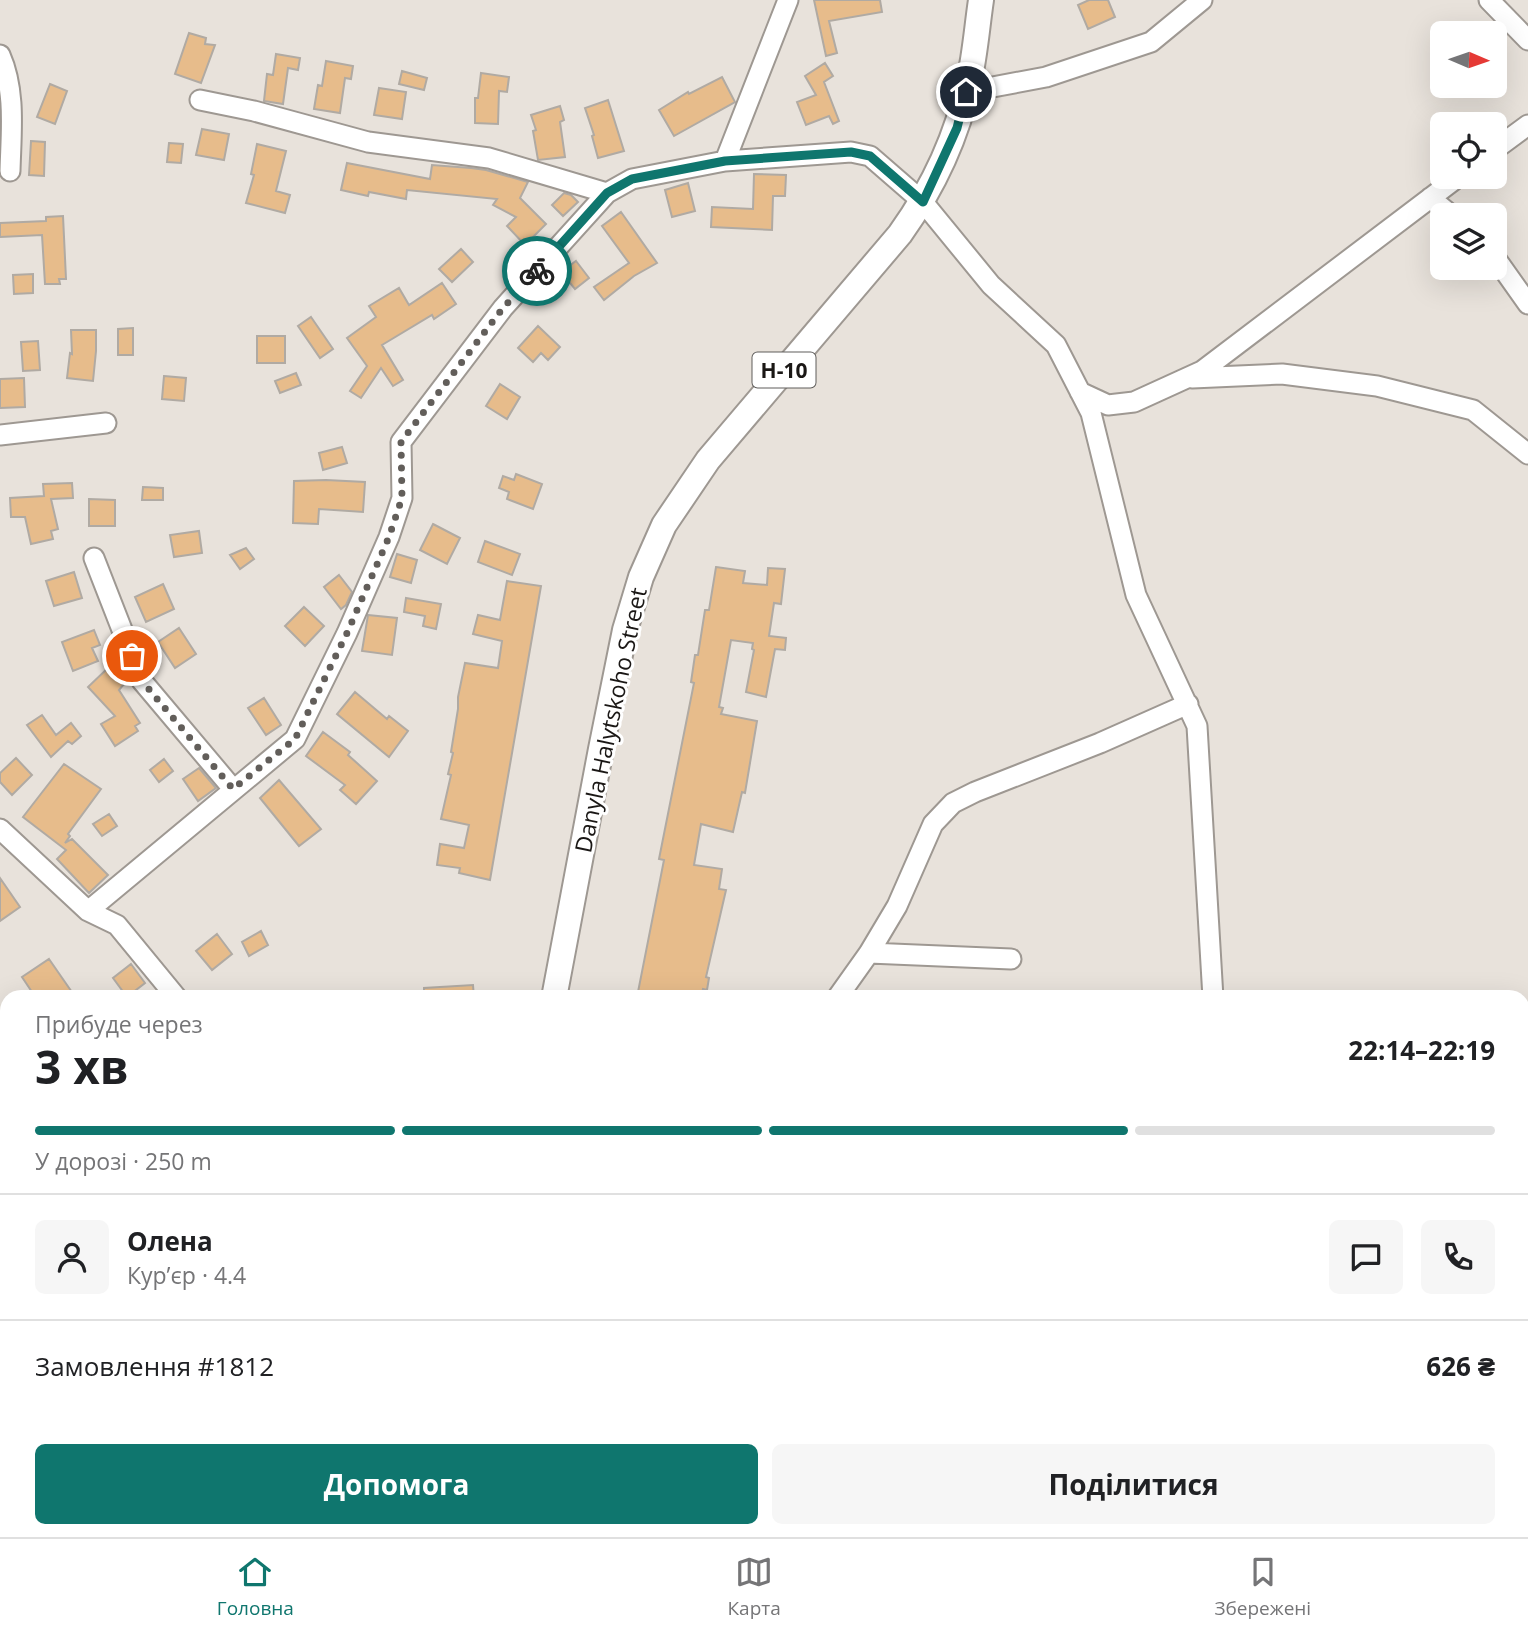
<!DOCTYPE html>
<html lang="uk">
<meta charset="utf-8">
<style>
body{margin:0;font-family:"Open Sans",sans-serif;background:#f6f6f6;color:#202124;height:100vh;display:flex;flex-direction:column;font-size:26px;white-space:nowrap}
*{box-sizing:border-box;margin:0}
p{font-size:23px;color:#757577}
.icon{flex:none;width:38px;height:38px;fill:none;stroke:currentColor;stroke-width:2;stroke-linecap:round;stroke-linejoin:round}
.map{position:relative;flex:1;overflow:hidden}
.sheet{position:absolute;left:0px;top:990px;width:1530px;height:548px;display:flex;flex-direction:column;background:#fff;border-radius:21px 21px 0 0;box-shadow:0 7px 28px #0002}
.sheet>*{flex:none}
.needle{width:46px;rotate:92deg}
.buttons{position:absolute;left:1430px;top:21px;display:grid;gap:14px}
.buttons a{display:grid;place-items:center;width:77px;height:77px;border-radius:10px;background:#fff;box-shadow:0 7px 28px #0002;font-size:35px}
.pin{position:absolute;display:grid;place-items:center;width:60px;height:60px;color:#fff;margin:-30px;border:4px solid #fff;border-radius:50%;box-shadow:0 2px 7px #0007}
.courier{position:absolute;display:grid;place-items:center;width:70px;height:70px;margin:-35px;border:5px solid #0f766e;border-radius:50%;background:#fff;color:#222;box-shadow:0 2px 9px #0007}
.overview em{font-style:normal;font-weight:700}
.overview div{display:flex;flex-direction:column-reverse}
.overview{display:flex;align-items:center;justify-content:space-between;height:119px;padding:0 35px}
h1{font-size:46px;font-weight:700;line-height:52px}
.bar{display:grid;grid-template-columns:repeat(4,1fr);gap:10px 7px;align-content:center;height:84px;padding:0 35px}
.bar i{height:9px;border-radius:5px;background:#e0e0e0}
.bar .on{background:#0f766e}
.bar p{grid-column:span 4}
.line{display:flex;align-items:center;gap:18px;padding:0 35px;border-top:2px solid #e0e0e0}
.line div{flex:1}
.round{display:grid;place-items:center;flex:none;width:74px;height:74px;border-radius:10px;background:#f6f6f6}
.action{display:flex;gap:14px;margin-top:auto;padding:14px 35px}
.action a{flex:1;height:80px;border-radius:10px;background:#0f766e;color:#fff;font-size:28px;font-weight:700;line-height:80px;text-align:center}
.action a+a{background:#f6f6f6;color:#202124}
.tab-bar{display:flex;justify-content:space-around;align-items:center;height:98px;border-top:2px solid #e0e0e0;background:#fff;font-size:19px;color:#757577}
.tab-bar a{display:grid;justify-items:center;gap:4px}
.tab-bar .on{color:#0f766e}
.map>svg:first-child{display:block}
.lines{fill:none;stroke-linecap:round;stroke-linejoin:round}
.stream{stroke:#4b8484;stroke-width:4.5}
.building{fill:#e7bc8b;stroke:#b0aaa3;stroke-width:2}
.minor-casing{stroke:#9e9892;stroke-width:23}
.major-casing{stroke:#9e9892;stroke-width:28}
.minor{stroke:#fff;stroke-width:19}
.major{stroke:#fff;stroke-width:24}
.done{stroke:#625e5a;stroke-width:7;stroke-dasharray:0 12.6}
.route{stroke:#0f766e;stroke-width:9}
.labels{text-anchor:middle;dominant-baseline:central;stroke-width:6;stroke-linejoin:round;paint-order:stroke}
.shield{fill:#fff;stroke:#5f5d5b;stroke-width:2}
.shield-label{font-size:21px;font-weight:bold;fill:#1a1715}
.street-label{font-size:23px;fill:#1a1715;stroke:#fff}
</style>
<div class="map">
<svg width="1528" height="1537" viewBox="0 0 1528 1537">
<rect width="100%" height="100%" fill="#e8e2db"/>
<g class="lines">
<path class="stream" d="M 0,1519 L 7,1519
M 464,1532 L 480,1537"/>
</g>
<path class="building" d="M 814,0 L 880,0 L 882,12 L 829,21 L 837,53 L 826,56 Z
M 1089,0 L 1108,0 L 1115,17 L 1088,29 L 1078,5 Z
M 189,33 L 206,38 L 205,44 L 215,45 L 201,83 L 175,74 Z
M 276,54 L 300,58 L 298,70 L 288,68 L 283,104 L 264,101 L 267,74 L 273,75 Z
M 326,61 L 353,66 L 351,79 L 345,78 L 340,113 L 314,109 L 318,85 L 322,86 Z
M 825,63 L 833,76 L 824,82 L 839,121 L 833,124 L 829,116 L 806,125 L 797,102 L 816,95 L 805,76 Z
M 402,71 L 427,78 L 424,90 L 399,84 Z
M 481,73 L 509,77 L 507,92 L 499,91 L 498,124 L 475,123 L 475,98 L 478,98 Z
M 722,77 L 735,102 L 674,136 L 659,110 L 688,92 L 689,94 Z
M 50,84 L 67,91 L 55,124 L 37,117 Z
M 379,88 L 406,92 L 402,119 L 374,115 Z
M 608,100 L 624,151 L 598,158 L 592,136 L 594,135 L 585,108 Z
M 560,106 L 564,120 L 560,122 L 565,157 L 538,160 L 533,131 L 536,130 L 531,115 Z
M 202,129 L 229,134 L 224,160 L 196,155 Z
M 31,141 L 45,142 L 44,176 L 29,175 Z
M 169,143 L 183,144 L 181,163 L 167,162 Z
M 257,144 L 286,151 L 276,191 L 290,195 L 285,213 L 246,203 L 254,175 L 251,174 Z
M 347,163 L 430,179 L 432,165 L 471,168 L 486,170 L 528,182 L 520,198 L 546,224 L 525,245 L 507,226 L 516,217 L 493,205 L 497,199 L 407,190 L 406,199 L 369,192 L 368,196 L 341,190 Z
M 754,174 L 786,175 L 785,196 L 773,196 L 772,230 L 711,227 L 712,207 L 753,209 Z
M 688,183 L 695,211 L 672,217 L 665,190 Z
M 564,193 L 571,195 L 578,202 L 563,216 L 552,205 Z
M 621,212 L 657,263 L 634,276 L 604,300 L 594,287 L 629,263 L 602,226 Z
M 63,216 L 66,279 L 59,279 L 60,284 L 45,284 L 42,235 L 0,237 L 0,223 L 46,221 L 46,217 Z
M 461,249 L 473,262 L 452,282 L 439,269 Z
M 576,261 L 589,278 L 575,289 L 561,272 Z
M 33,274 L 33,293 L 14,294 L 13,275 Z
M 442,283 L 456,304 L 434,319 L 432,315 L 382,345 L 403,380 L 393,386 L 381,368 L 361,398 L 350,391 L 367,366 L 347,338 L 376,317 L 369,306 L 399,288 L 409,305 Z
M 311,317 L 333,349 L 320,358 L 298,326 Z
M 538,326 L 560,347 L 548,360 L 541,353 L 533,362 L 518,348 Z
M 133,328 L 133,355 L 118,355 L 118,329 Z
M 71,330 L 96,330 L 96,351 L 93,381 L 67,378 L 70,353 L 72,354 Z
M 257,336 L 285,336 L 285,363 L 257,363 Z
M 38,341 L 40,370 L 23,371 L 21,342 Z
M 296,373 L 301,385 L 280,393 L 275,381 Z
M 164,376 L 186,378 L 184,401 L 162,399 Z
M 24,378 L 25,407 L 0,408 L 0,379 Z
M 500,384 L 520,397 L 507,419 L 486,406 Z
M 342,447 L 347,463 L 323,470 L 319,453 Z
M 516,474 L 542,484 L 533,509 L 507,499 L 509,492 L 499,488 L 503,476 L 514,480 Z
M 326,480 L 365,482 L 363,512 L 319,509 L 318,524 L 293,523 L 294,481 Z
M 72,483 L 73,498 L 51,499 L 58,529 L 51,531 L 53,539 L 31,544 L 25,517 L 11,517 L 10,498 L 44,496 L 43,484 Z
M 143,487 L 163,488 L 163,500 L 142,500 Z
M 89,499 L 115,500 L 115,526 L 89,526 Z
M 433,524 L 460,538 L 447,564 L 420,550 Z
M 199,531 L 202,553 L 174,557 L 170,535 Z
M 485,541 L 520,554 L 512,575 L 478,562 Z
M 246,548 L 254,559 L 240,569 L 230,555 Z
M 397,554 L 417,560 L 411,583 L 390,577 Z
M 716,567 L 745,571 L 743,583 L 767,585 L 768,568 L 785,569 L 781,604 L 774,603 L 769,636 L 786,638 L 785,650 L 775,649 L 766,697 L 746,692 L 754,650 L 752,649 L 753,643 L 731,640 L 719,707 L 723,708 L 721,714 L 757,721 L 745,793 L 742,792 L 733,832 L 701,824 L 694,865 L 722,869 L 719,889 L 726,890 L 706,977 L 709,978 L 707,990 L 703,989 L 701,998 L 666,998 L 638,992 L 664,860 L 659,859 L 694,683 L 691,682 L 695,655 L 698,655 L 705,610 L 709,610 Z
M 74,572 L 82,598 L 54,606 L 46,581 Z
M 339,575 L 352,592 L 346,605 L 341,609 L 324,587 Z
M 507,581 L 541,586 L 490,880 L 459,873 L 460,868 L 437,865 L 440,844 L 464,848 L 469,825 L 441,819 L 451,775 L 448,774 L 453,753 L 451,752 L 458,709 L 458,697 L 465,663 L 498,668 L 502,641 L 473,634 L 478,615 L 500,620 Z
M 163,584 L 174,609 L 146,622 L 135,597 Z
M 406,598 L 441,604 L 436,629 L 423,626 L 425,616 L 404,612 Z
M 304,607 L 324,626 L 305,646 L 285,626 Z
M 368,615 L 397,618 L 392,655 L 362,651 Z
M 179,628 L 196,654 L 175,668 L 158,642 Z
M 94,630 L 100,645 L 92,648 L 98,661 L 73,671 L 62,642 Z
M 109,667 L 124,684 L 119,690 L 140,723 L 135,726 L 138,731 L 115,746 L 101,724 L 115,716 L 88,687 Z
M 355,692 L 387,719 L 389,716 L 408,731 L 389,757 L 337,714 Z
M 264,698 L 281,725 L 266,735 L 248,708 Z
M 42,715 L 56,735 L 71,723 L 81,736 L 72,744 L 68,741 L 51,757 L 27,725 Z
M 323,732 L 350,752 L 348,755 L 377,781 L 356,804 L 340,790 L 345,785 L 306,756 Z
M 16,758 L 32,775 L 12,795 L 0,782 L 0,773 Z
M 164,759 L 173,771 L 159,782 L 150,770 Z
M 64,764 L 101,789 L 68,834 L 70,836 L 65,843 L 72,839 L 108,875 L 89,893 L 57,859 L 66,850 L 23,817 Z
M 199,768 L 216,788 L 198,801 L 183,779 Z
M 279,780 L 321,829 L 299,846 L 260,798 Z
M 109,814 L 117,826 L 102,836 L 93,824 Z
M 0,878 L 20,907 L 0,921 Z
M 261,931 L 268,945 L 249,956 L 242,942 Z
M 217,934 L 232,954 L 212,970 L 196,951 Z
M 49,959 L 76,998 L 36,998 L 22,977 Z
M 131,964 L 145,983 L 127,997 L 113,978 Z
M 473,985 L 474,998 L 424,998 L 424,988 Z"/>
<g class="lines">
<defs>
<path id="minor" d="M 1489,0 L 1528,40
M 0,55 C 16,91 11,132 10,171
M 966,92 L 1046,77 L 1151,42 L 1202,0
M 200,100 L 254,111 L 368,142 L 489,158 L 607,193
M 1494,150 L 1528,125
M 725,161 L 788,0
M 1430,198 L 1451,215
M 1494,256 L 1528,304
M 1192,378 L 1282,374 L 1377,386 L 1473,410 L 1528,454
M 1080,392 L 1108,405 L 1134,402 L 1202,371 L 1458,177
M 0,435 L 106,423
M 94,558 L 142,681 L 233,789
M 0,829 L 88,911 L 117,925 L 177,998
M 88,911 L 295,739 L 347,633 L 389,537 L 402,498 L 401,442 L 503,308 L 607,193 L 632,179 L 725,161 L 851,152 L 870,156 L 923,202 L 991,285 L 1056,345 L 1091,413 L 1136,595 L 1197,726 L 1213,998
M 869,953 L 1011,959
M 837,998 L 869,953 L 897,906 L 933,824 L 953,803 L 975,792 L 1100,743 L 1188,704
M 0,1236 L 7,1254
M 34,1531 L 34,1537
M 740,1531 L 748,1537
M 1457,1531 L 1459,1537"/>
<path id="major" d="M 554,998 L 601,749 L 625,630 L 641,577 L 664,525 L 708,460 L 900,234 C 933,188 957,137 969,81 C 975,55 977,27 981,0
M 455,1537 L 456,1531"/>
</defs>
<use href="#minor" class="minor-casing"/>
<use href="#major" class="major-casing"/>
<use href="#minor" class="minor"/>
<use href="#major" class="major"/>
</g>
<g class="lines">
<path class="done" d="M 132,656 L 142,681 L 233,789 L 295,739 L 347,633 L 389,537 L 402,498 L 401,442 L 503,308 L 537,271"/>
<path class="route" d="M 537,271 L 607,193 L 632,179 L 725,161 L 851,152 L 870,156 L 923,202 L 957,128 L 966,92"/>
</g>
<g class="labels">
<rect class="shield" x="752.5" y="352.5" width="63" height="35" rx="5"/>
<g class="shield-label">
<text x="784" y="370">Н-10</text>
</g>
<g class="street-label">
<text transform="translate(610 720) rotate(-78)">Danyla Halytskoho Street</text>
</g>
</g>
</svg>
<div class="buttons">
<a><svg class="needle" viewBox="-14 -14 28 28"><path d="M0-13l5 13h-10z" fill="#e53935"/><path d="M0 13l5-13h-10z" fill="#757577"/></svg></a>
<a><svg class="icon" aria-label="locate" viewBox="0 0 24 24"><circle cx="12" cy="12" r="6"/><path d="M12 2v4M12 18v4M2 12h4M18 12h4"/></svg></a>
<a><svg class="icon" aria-label="layers" viewBox="0 0 24 24"><path d="M12 4l9 5-9 5-9-5zM3 14l9 5 9-5"/></svg></a>
</div>
<div class="pin" style="left:132px;top:656px;background:#ea580c"><svg class="icon" aria-label="bag" viewBox="0 0 24 24"><path d="M5 8h14l-1 12H6zM9 8a3 3 0 0 1 6 0"/></svg></div>
<div class="pin" style="left:966px;top:92px;background:#1f2937"><svg class="icon" aria-label="home" viewBox="0 0 24 24"><path d="M3 11l9-7 9 7M6 9v11h12V9"/></svg></div>
<div class="courier" style="left:537px;top:271px"><svg class="icon" aria-label="bike" viewBox="0 0 24 24"><circle cx="6" cy="16" r="4"/><circle cx="18" cy="16" r="4"/><path d="M6 16l4-8h5l3 8M10 8l3 8H6M13 5h3"/></svg></div>
<section class="sheet">
<div class="overview"><div><h1>3 хв</h1><p>Прибуде через</p></div><em>22:14–22:19</em></div>
<div class="bar"><i class="on"></i><i class="on"></i><i class="on"></i><i></i><p>У дорозі · 250 m</p></div>
<div class="line" style="height:126px"><a class="round"><svg class="icon" aria-label="person" viewBox="0 0 24 24"><circle cx="12" cy="8" r="4"/><path d="M4 21q1-7 8-7t8 7"/></svg></a><div><b>Олена</b><p>Кур’єр · 4.4</p></div><a class="round"><svg class="icon" aria-label="chat" viewBox="0 0 24 24"><path d="M4 5h16v11H9l-5 4z"/></svg></a><a class="round"><svg class="icon" aria-label="phone" viewBox="0 0 24 24"><path d="M5 4h4l2 5-3 2q2 4 5 5l2-3 5 2v4C11 20 4 13 5 4z"/></svg></a></div>
<div class="line" style="height:91px"><div>Замовлення #1812</div><b>626 ₴</b></div>
<div class="action"><a>Допомога</a><a>Поділитися</a></div>
</section>
</div>
<nav class="tab-bar">
<a class="on"><svg class="icon" aria-label="home" viewBox="0 0 24 24"><path d="M3 11l9-7 9 7M6 9v11h12V9"/></svg>Головна</a>
<a><svg class="icon" aria-label="map" viewBox="0 0 24 24"><path d="M3 6l6-2 6 2 6-2v14l-6 2-6-2-6 2zM9 4v14M15 6v14"/></svg>Карта</a>
<a><svg class="icon" aria-label="saved" viewBox="0 0 24 24"><path d="M7 4h10v16l-5-4-5 4z"/></svg>Збережені</a>
</nav>
